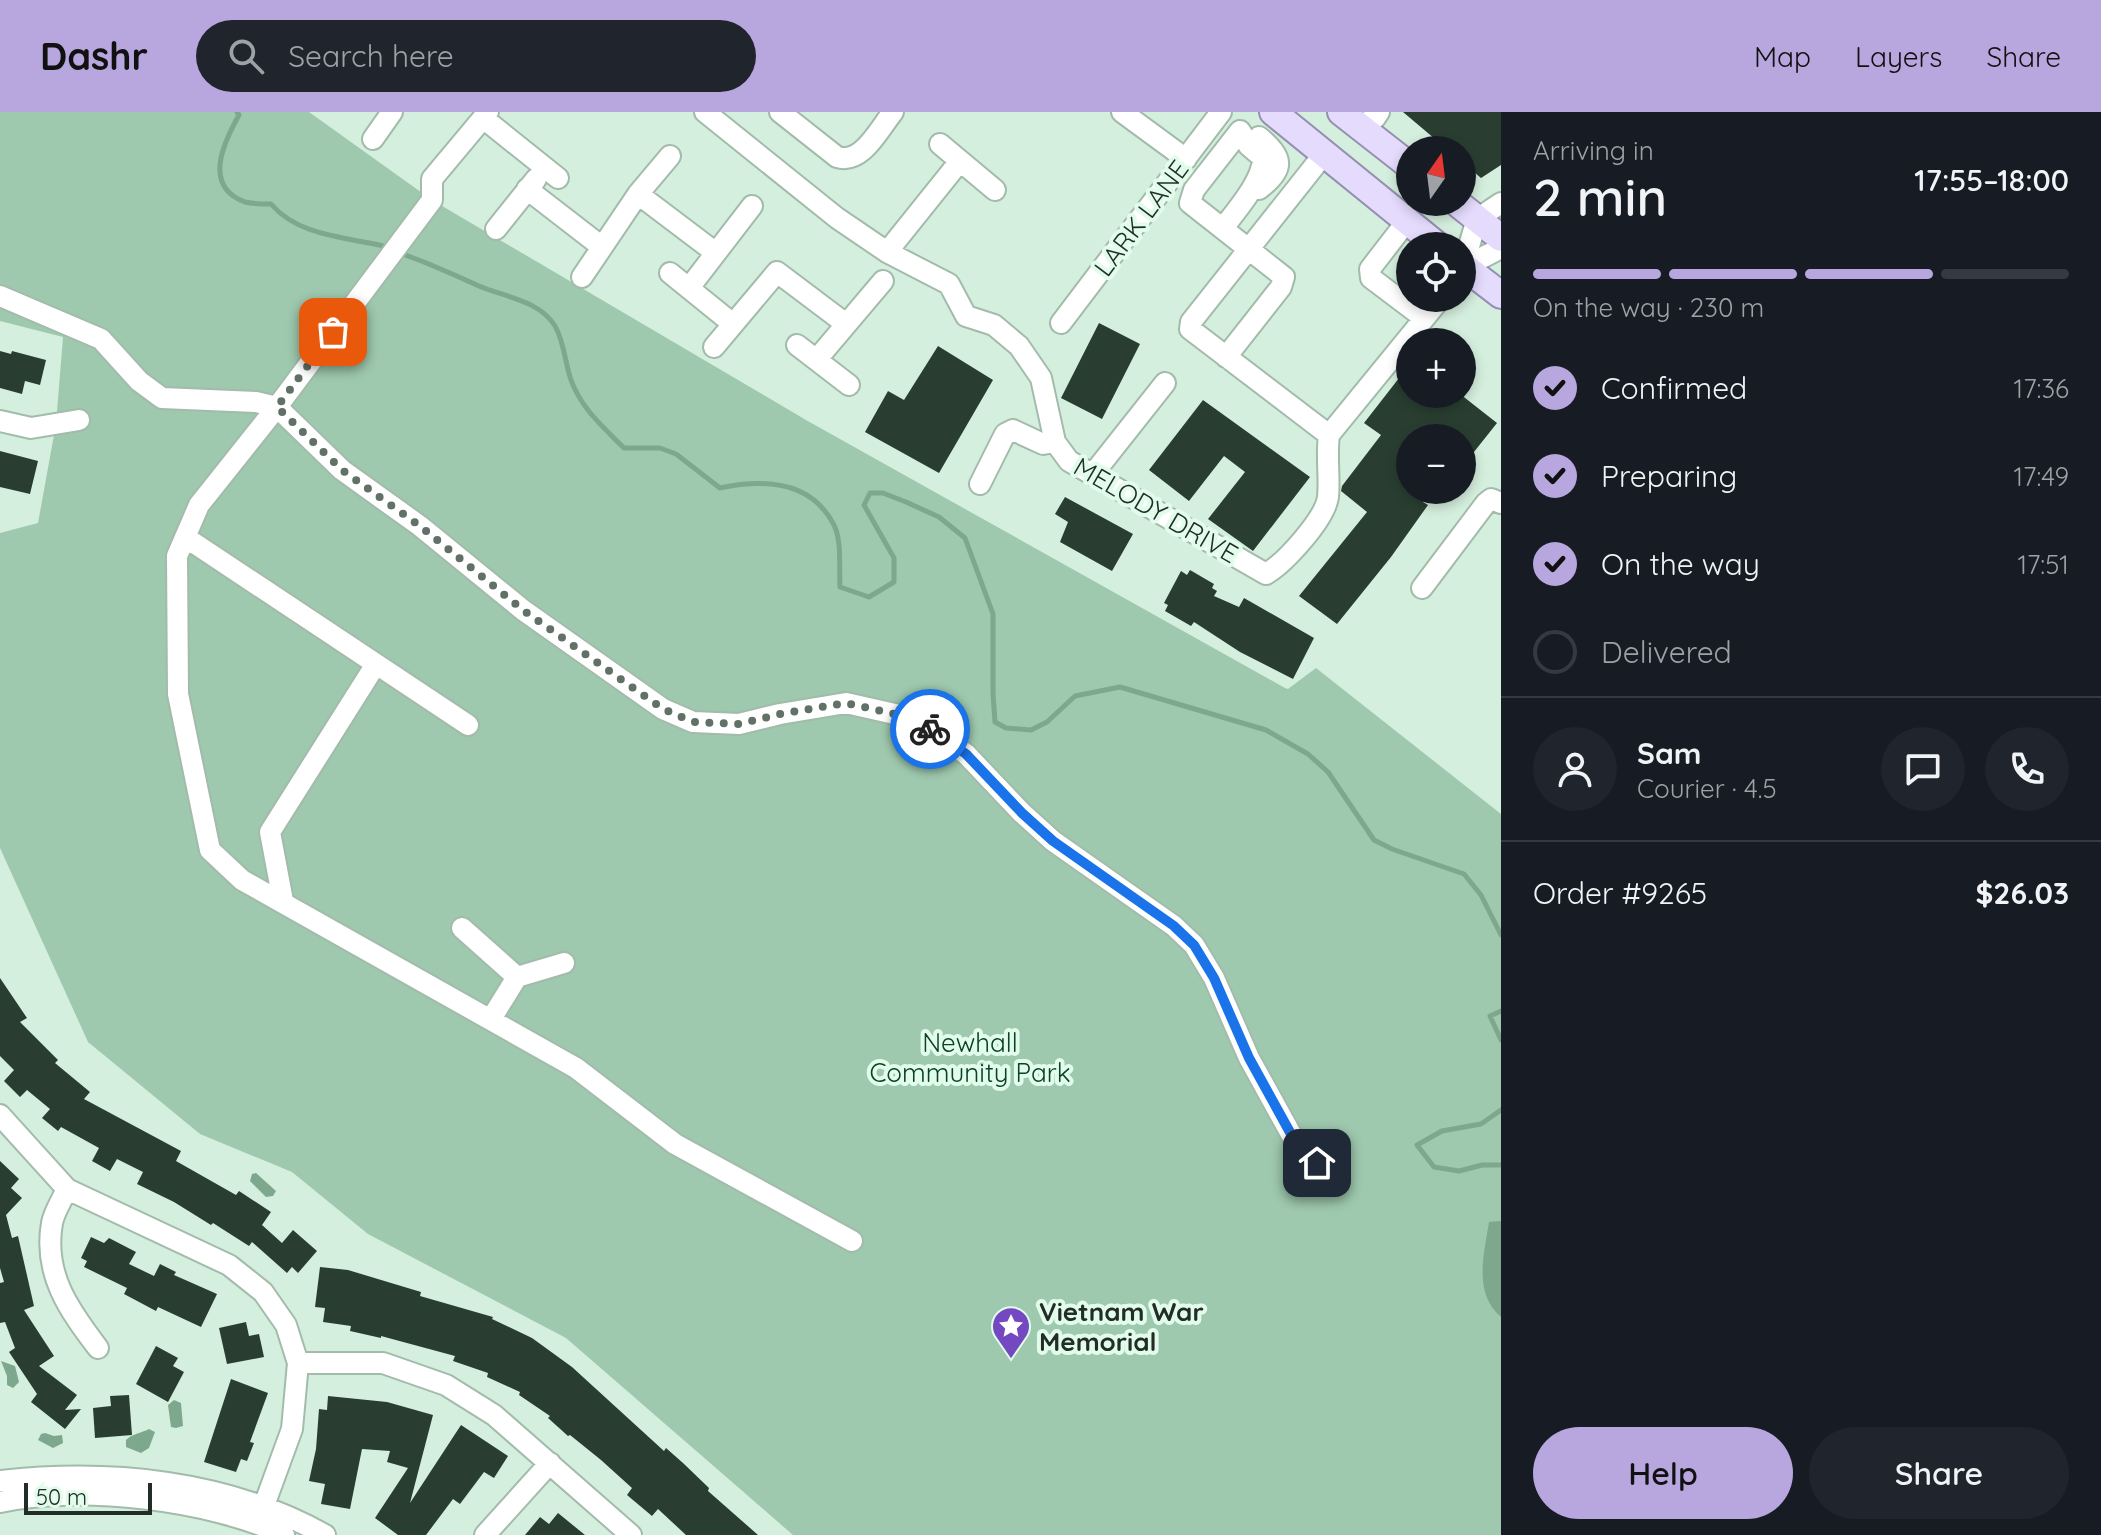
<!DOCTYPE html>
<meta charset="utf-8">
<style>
body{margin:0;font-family:Quicksand,sans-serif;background:#20242c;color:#f1f3f6;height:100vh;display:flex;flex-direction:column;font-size:30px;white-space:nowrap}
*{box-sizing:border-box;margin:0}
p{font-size:26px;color:#9ea1a6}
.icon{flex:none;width:44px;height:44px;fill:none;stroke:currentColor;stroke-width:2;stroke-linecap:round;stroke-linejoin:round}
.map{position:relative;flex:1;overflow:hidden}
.drawer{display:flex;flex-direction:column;background:#171b24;width:600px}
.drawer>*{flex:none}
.needle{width:52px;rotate:14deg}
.buttons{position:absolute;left:1396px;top:24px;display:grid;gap:16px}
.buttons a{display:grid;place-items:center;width:80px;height:80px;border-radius:50%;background:#171b24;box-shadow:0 4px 12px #0003;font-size:40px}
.scale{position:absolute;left:24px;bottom:20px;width:128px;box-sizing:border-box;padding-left:8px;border:4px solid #232d27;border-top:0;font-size:22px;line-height:28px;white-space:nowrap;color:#232d27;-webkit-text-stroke:6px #e2fceb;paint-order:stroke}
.pin{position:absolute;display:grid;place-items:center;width:68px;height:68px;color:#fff;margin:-34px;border-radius:16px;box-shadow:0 4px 12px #0006}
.courier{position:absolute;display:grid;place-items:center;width:80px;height:80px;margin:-40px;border:6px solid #1a73e8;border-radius:50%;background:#fff;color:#222;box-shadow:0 2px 10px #0007}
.head em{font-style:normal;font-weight:600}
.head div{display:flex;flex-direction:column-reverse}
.head{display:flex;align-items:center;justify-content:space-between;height:136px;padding:0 32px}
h1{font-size:52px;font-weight:600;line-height:60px}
.bar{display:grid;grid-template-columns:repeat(4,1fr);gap:12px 8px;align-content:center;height:96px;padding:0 32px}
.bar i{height:10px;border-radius:6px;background:#363941}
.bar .on{background:#b8a6de}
.bar p{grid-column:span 4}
.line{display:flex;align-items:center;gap:20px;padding:0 32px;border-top:2px solid #363941}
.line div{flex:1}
.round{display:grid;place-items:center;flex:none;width:84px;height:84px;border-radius:42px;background:#20242c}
ol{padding:0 32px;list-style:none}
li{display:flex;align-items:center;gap:24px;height:88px}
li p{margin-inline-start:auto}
li .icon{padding:8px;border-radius:50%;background:#b8a6de;color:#111;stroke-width:4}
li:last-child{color:#9ea1a6}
li i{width:44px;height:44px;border:4px solid #363941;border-radius:50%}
.button{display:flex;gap:16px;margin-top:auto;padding:16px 32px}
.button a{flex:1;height:92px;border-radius:48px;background:#b8a6de;color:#111;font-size:32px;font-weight:600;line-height:92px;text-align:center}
.button a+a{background:#20242c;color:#f1f3f6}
header{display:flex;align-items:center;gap:48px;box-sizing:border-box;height:112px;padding:0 40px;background:#b8a6de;color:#111}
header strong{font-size:38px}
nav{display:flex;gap:44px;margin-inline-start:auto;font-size:28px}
.search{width:560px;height:72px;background:#20242c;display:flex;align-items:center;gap:20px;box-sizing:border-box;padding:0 28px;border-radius:44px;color:#9ea1a6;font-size:30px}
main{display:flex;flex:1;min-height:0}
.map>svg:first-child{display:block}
.green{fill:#9ec9ae}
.water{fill:#7ea88e}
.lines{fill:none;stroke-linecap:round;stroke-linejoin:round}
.stream{stroke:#7ea88e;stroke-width:5}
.building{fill:#293e31}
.minor-casing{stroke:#a2bbaa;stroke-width:24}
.major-casing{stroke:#9590b1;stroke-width:30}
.minor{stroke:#fff;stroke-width:20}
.major{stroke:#e5dcfd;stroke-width:26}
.done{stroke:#617167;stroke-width:8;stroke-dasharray:0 14.4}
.route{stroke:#1a73e8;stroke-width:10}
.labels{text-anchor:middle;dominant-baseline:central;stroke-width:8;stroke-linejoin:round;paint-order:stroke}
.street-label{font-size:26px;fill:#232d27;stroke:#e2fceb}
.park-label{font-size:26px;fill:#0b4127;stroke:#e2fceb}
.poi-label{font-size:26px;font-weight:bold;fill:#232d27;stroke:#e2fceb;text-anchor:start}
</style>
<header>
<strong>Dashr</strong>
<div class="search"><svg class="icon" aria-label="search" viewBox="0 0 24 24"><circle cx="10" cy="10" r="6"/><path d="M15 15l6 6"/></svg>Search here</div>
<nav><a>Map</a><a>Layers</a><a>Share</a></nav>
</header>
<main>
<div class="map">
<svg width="1501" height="1423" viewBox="0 0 1501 1423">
<rect width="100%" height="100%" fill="#d5efde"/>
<path class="green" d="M 0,0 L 309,0 L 432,88 L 806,308 L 1285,576 L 1288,577 L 1316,556 L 1501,702 L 1501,1423 L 793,1423 L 566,1226 L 368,1122 L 292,1060 L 200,1022 L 88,930 L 0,736 L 0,421 L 38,411 L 56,312 L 63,225 L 0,209 Z"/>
<path class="water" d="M 256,1061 L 276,1079 L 273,1084 L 266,1085 L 250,1069 L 252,1062 Z
M 1501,1109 L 1501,1205 C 1473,1182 1484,1142 1489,1110 Z
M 1,1249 L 15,1254 L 19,1270 L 13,1276 L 7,1273 L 7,1264 Z
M 174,1288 L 181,1291 L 183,1314 L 176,1316 L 171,1315 L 168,1293 Z
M 149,1317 L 155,1320 L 149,1336 L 141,1341 L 126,1335 L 126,1328 C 132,1322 141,1321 149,1317 Z
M 45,1321 L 54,1324 L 62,1323 L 63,1331 L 53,1336 L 38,1328 L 41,1322 Z"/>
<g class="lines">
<path class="stream" d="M 237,0 L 239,3 C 224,30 202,74 245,90 C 252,92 263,92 271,92 C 299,125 348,125 388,135
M 405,143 C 431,152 454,163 479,174 C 504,185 539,188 555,214 C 564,229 565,251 571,268 C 581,296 603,315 624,336 L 660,336 L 676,342 L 720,376 C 763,367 811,368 834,413 C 842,429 839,456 840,475 L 869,485 L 894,470 L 894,446 L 864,393 L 870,381 L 883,381 L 906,390 L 939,405 L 965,426 L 993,502 L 993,582 L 995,610 L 1006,616 L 1031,618 L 1047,610 L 1075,584 L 1120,575 L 1266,618 L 1308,642 L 1328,660 L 1374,728 L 1392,737 L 1464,762 L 1481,783 L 1501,823
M 1501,899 L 1490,904 L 1501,928
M 1501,998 L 1481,1012 L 1442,1019 L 1417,1033 L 1434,1055 L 1459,1059 L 1482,1053 L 1501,1053"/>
</g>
<path class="building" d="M 1403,0 L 1501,0 L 1501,53 L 1481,66 L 1462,50 L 1462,38 L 1448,38 Z
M 1099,211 L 1140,232 L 1102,307 L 1061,286 Z
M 938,234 L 993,268 L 939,361 L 865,320 L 888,279 L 904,288 Z
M 0,239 L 11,242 L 12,239 L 46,248 L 40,273 L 25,269 L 22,282 L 0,276 Z
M 1410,252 L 1410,282 L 1460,282 L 1497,311 L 1462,355 L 1462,326 L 1410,326 L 1410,378 L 1415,378 L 1425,386 L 1423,390 L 1428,393 L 1391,445 L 1337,512 L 1299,484 L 1367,400 L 1341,379 L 1342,374 L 1381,323 L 1364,311 Z
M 1203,288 L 1310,365 L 1253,439 L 1208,407 L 1245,360 L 1224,344 L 1189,389 L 1149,358 Z
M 0,339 L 38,349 L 30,382 L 0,375 Z
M 1065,385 L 1133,422 L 1112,459 L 1060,430 L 1068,410 L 1055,402 Z
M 1190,458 L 1214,472 L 1212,476 L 1217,479 L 1214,484 L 1239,495 L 1244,486 L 1314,526 L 1293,567 L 1240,540 L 1194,510 L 1191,514 L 1165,499 L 1168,493 L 1164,491 L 1181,459 L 1187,463 Z
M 0,866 L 27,906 L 20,910 L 58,948 L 55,951 L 90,980 L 84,987 L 181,1039 L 176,1049 L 236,1083 L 239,1079 L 271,1100 L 262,1113 L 282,1131 L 293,1118 L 317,1139 L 298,1161 L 292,1155 L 287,1161 L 252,1130 L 249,1134 L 213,1111 L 211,1113 L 174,1090 L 137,1072 L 143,1060 L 117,1047 L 110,1059 L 92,1049 L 99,1036 L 61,1015 L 58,1019 L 42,1006 L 50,997 L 27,978 L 20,985 L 4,969 L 14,958 L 0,944 Z
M 0,1049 L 19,1067 L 11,1076 L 22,1086 L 6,1103 L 12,1126 L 18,1124 L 34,1194 L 24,1198 L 54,1244 L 39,1254 L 77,1283 L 65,1298 L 81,1297 L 65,1317 L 31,1290 L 37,1282 L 9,1240 L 15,1236 L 5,1210 L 0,1211 L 0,1171 L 4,1170 L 0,1156 Z
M 91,1125 L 104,1131 L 109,1126 L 136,1140 L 129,1152 L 154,1164 L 160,1152 L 176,1160 L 174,1163 L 217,1182 L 201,1215 L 158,1195 L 156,1199 L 124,1182 L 127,1176 L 84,1155 L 87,1149 L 81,1146 Z
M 320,1155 L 348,1158 L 421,1180 L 420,1184 L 493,1205 L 492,1207 L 532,1226 L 572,1255 L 664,1339 L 666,1336 L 683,1351 L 709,1376 L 708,1379 L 758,1423 L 686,1423 L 658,1397 L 652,1404 L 627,1383 L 632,1376 L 601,1348 L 570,1323 L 568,1324 L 548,1306 L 550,1304 L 519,1283 L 520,1280 L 487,1265 L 488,1261 L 453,1249 L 455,1244 L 381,1224 L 381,1226 L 350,1219 L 351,1214 L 323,1210 L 325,1196 L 315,1195 Z
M 246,1210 L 249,1224 L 259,1222 L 264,1245 L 227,1252 L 219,1216 Z
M 156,1234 L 178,1246 L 173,1254 L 184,1260 L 168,1290 L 136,1272 Z
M 231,1267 L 268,1281 L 250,1330 L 254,1331 L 247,1349 L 241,1347 L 236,1360 L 204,1350 Z
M 129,1283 L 132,1323 L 95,1326 L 93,1296 L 111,1294 L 110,1284 Z
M 328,1284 L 387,1290 L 433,1303 L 410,1391 L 461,1313 L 508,1344 L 494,1366 L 484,1360 L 460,1392 L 453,1387 L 426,1423 L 398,1423 L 375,1406 L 408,1356 L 387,1350 L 390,1339 L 362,1337 L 350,1397 L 321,1392 L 325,1372 L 309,1369 L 316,1337 L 319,1297 L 327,1298 Z
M 558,1401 L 585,1423 L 525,1423 L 540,1405 L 549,1412 Z"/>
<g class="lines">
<defs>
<path id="minor" d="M 488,0 L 432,67 L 432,88 L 277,295 L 199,393 L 177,444 L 178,582 L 210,738 L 242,768 L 576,956 L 675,1032 L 852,1129
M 705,0 L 837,106 L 887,140 L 949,172 L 966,204 L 994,213 L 1019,234 L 1041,266 L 1055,330 L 1069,349 L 1266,462 C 1285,451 1325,407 1328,385 C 1330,365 1326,344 1329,323
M 780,0 L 837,45 C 862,53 879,17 893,0
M 1122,0 L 1186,47
M 483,6 L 558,66
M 1359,14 L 1375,6 L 1379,0
M 1259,25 C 1283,45 1286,57 1259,77
M 373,27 L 392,0
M 940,32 L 995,78
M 1324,42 L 1191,210 L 1190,217 L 1329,323
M 527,77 L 602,135
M 638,82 L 716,141
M 1407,109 L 1370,157 L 1371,166 L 1424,206
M 1223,116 C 1237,98 1263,68 1263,46 L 1249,34 L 1240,19
M 496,117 L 536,67
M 887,140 L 960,49
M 1464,155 L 1501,136
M 1462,158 L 1477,107 L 1501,91
M 670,161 L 733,212
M 582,165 L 638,82 L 670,44
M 689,176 L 752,94
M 0,184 L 101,227 L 139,269 L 162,286 L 256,290 L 277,295 L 342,358 L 420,414 L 523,498 L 663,597 L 693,610 L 739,612 L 780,602 L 846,591 L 917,607 L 966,642 L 1022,701 L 1053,729 L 1174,814 L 1194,833 L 1214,866 L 1249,946 L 1297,1033 L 1317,1051
M 1061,211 L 1221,0
M 797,233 L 849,273
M 714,235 L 777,160 L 846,212
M 1226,245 L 1281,175 L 1284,165 L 1190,91 L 1194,78 L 1240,19
M 817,247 L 883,169
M 0,309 L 31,316 L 79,308
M 1329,323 L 1441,186
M 1093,362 L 1165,271
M 980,372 L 1005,322 L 1013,318 L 1043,332 L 1055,330
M 185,425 L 468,613
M 1422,476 L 1486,391 L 1491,387 L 1501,391
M 283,789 L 270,720 L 376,552
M 462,816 L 517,865 L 491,907
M 517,865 L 564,851
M 0,1003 L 67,1077 L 229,1153 L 263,1180 L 286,1213 L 298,1251 L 292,1317 L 258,1410
M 67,1077 C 62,1088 54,1100 52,1111 C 43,1162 69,1198 98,1236
M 298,1251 L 383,1251 L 446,1273 L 494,1303 L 631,1423
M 0,1369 C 110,1357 227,1368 325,1423
M 0,1390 C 79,1372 212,1388 284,1423
M 485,1423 L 550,1351"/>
<path id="major" d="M 1273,0 L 1438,134
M 1341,0 L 1410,54
M 1456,90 L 1501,126
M 1462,153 L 1501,183"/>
</defs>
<use href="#minor" class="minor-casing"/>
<use href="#major" class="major-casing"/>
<use href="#minor" class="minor"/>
<use href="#major" class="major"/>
</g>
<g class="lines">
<path class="done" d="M 333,220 L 277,295 L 342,358 L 420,414 L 523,498 L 663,597 L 693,610 L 739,612 L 780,602 L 846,591 L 917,607 L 930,617"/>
<path class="route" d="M 930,617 L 966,642 L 1022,701 L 1053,729 L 1174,814 L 1194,833 L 1214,866 L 1249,946 L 1297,1033 L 1317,1051"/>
</g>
<defs>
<symbol id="sight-pin" viewBox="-11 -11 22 30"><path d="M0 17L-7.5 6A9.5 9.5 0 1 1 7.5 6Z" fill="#7348c1" stroke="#e2fceb"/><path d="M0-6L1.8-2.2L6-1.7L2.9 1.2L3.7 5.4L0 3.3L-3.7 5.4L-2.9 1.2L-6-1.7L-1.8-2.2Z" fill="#fff"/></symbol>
</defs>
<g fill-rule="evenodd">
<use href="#sight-pin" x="989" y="1192" width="44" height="60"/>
</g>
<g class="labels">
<g class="street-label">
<text transform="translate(1141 106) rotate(-53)">LARK LANE</text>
<text transform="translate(1156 398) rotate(30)">MELODY DRIVE</text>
</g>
<g class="park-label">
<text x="970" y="930">Newhall<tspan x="970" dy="30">Community Park</tspan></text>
</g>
<g class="poi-label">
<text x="1039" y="1199">Vietnam War<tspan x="1039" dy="30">Memorial</tspan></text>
</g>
</g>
</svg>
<div class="buttons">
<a><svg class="needle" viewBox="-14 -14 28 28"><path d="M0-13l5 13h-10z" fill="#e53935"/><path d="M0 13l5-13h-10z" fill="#9ea1a6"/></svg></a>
<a><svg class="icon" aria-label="locate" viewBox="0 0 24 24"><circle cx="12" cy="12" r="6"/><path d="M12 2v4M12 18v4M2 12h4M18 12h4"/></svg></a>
<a>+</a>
<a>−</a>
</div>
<div class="scale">50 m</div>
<div class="pin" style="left:333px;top:220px;background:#ea580c"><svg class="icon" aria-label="bag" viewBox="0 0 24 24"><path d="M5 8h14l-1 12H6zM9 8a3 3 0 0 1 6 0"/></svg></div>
<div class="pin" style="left:1317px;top:1051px;background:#1f2937"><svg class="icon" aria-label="home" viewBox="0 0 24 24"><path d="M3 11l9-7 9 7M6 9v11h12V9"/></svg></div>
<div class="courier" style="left:930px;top:617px"><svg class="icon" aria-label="bike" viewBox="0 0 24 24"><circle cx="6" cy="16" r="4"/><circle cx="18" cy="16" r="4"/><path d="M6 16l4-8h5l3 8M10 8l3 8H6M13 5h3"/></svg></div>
</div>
<section class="drawer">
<div class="head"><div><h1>2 min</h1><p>Arriving in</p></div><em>17:55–18:00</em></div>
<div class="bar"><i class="on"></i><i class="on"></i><i class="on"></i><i></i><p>On the way · 230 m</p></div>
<ol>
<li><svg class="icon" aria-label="check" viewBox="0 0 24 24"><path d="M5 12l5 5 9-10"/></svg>Confirmed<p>17:36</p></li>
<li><svg class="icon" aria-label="check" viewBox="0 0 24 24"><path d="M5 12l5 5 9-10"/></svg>Preparing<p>17:49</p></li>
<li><svg class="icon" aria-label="check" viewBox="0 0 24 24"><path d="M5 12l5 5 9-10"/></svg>On the way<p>17:51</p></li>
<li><i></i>Delivered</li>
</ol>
<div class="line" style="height:144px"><a class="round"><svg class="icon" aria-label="person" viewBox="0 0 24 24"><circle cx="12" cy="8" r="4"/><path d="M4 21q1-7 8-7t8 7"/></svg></a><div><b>Sam</b><p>Courier · 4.5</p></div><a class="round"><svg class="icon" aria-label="chat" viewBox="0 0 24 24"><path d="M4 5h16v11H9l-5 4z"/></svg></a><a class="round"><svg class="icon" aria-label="phone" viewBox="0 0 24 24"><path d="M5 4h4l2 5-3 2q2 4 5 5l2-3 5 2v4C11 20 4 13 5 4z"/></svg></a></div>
<div class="line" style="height:104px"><div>Order #9265</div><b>$26.03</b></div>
<div class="button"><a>Help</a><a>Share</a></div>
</section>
</main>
